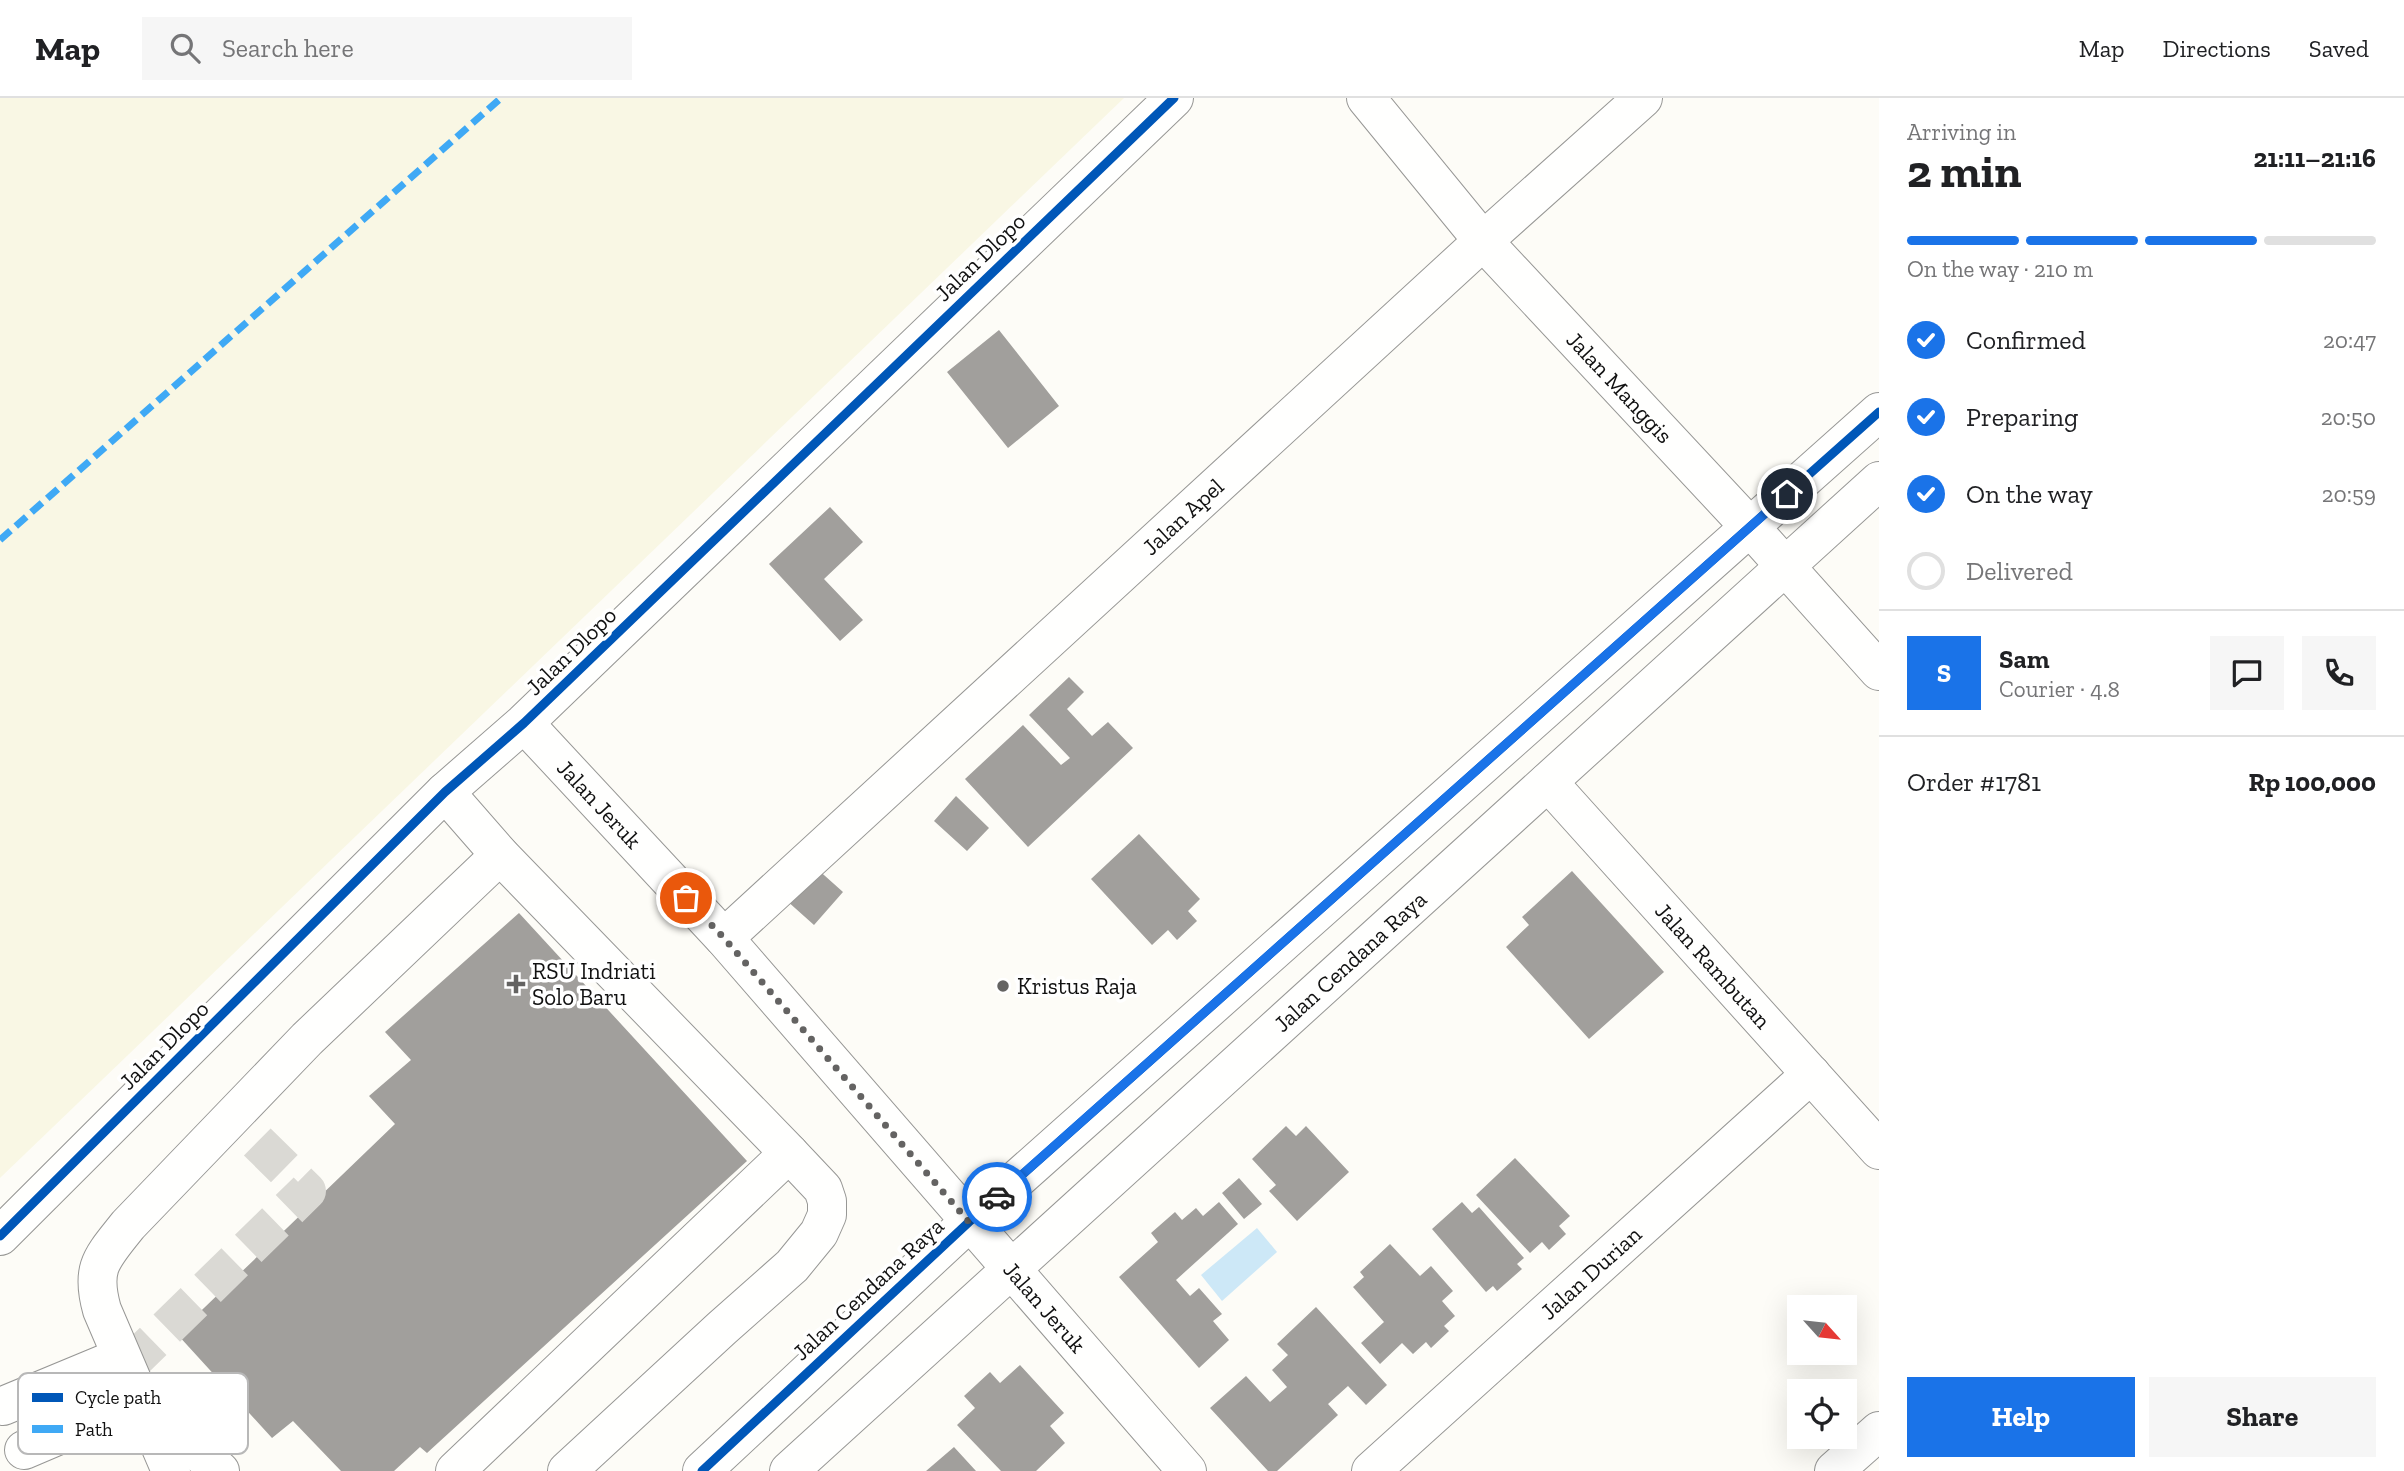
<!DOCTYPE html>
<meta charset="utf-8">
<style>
body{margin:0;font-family:"Zilla Slab",serif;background:#f6f6f6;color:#202124;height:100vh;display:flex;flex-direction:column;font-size:26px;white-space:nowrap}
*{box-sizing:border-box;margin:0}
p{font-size:23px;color:#757577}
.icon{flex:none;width:38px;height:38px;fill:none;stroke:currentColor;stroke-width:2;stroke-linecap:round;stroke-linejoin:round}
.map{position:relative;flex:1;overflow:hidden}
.side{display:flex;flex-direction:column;background:#fff;width:525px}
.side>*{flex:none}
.needle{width:46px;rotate:117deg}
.fabs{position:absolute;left:1787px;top:1197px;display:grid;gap:14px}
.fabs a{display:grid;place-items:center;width:70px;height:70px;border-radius:0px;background:#fff;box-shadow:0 7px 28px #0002;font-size:35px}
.pin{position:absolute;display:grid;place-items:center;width:60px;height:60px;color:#fff;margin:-30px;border:4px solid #fff;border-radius:50%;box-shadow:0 2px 7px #0007}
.courier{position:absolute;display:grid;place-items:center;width:70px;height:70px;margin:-35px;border:5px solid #1a73e8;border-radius:50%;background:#fff;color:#222;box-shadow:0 2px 9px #0007}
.headline em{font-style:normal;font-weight:800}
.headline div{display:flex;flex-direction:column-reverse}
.headline{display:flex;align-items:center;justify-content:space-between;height:119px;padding:0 28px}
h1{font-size:46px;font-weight:800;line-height:52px}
.bar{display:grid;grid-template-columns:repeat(4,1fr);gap:10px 7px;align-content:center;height:84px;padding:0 28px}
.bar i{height:9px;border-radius:5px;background:#e0e0e0}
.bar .on{background:#1a73e8}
.bar p{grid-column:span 4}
.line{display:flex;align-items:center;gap:18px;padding:0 28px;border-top:2px solid #e0e0e0}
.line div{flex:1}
.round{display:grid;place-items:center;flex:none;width:74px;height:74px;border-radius:0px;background:#f6f6f6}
ol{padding:0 28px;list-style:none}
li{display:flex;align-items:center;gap:21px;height:77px}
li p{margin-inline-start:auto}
li .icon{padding:7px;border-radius:50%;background:#1a73e8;color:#fff;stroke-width:4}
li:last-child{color:#757577}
li i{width:38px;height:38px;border:4px solid #e0e0e0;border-radius:50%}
.cta{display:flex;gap:14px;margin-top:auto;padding:14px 28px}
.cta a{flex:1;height:80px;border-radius:0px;background:#1a73e8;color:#fff;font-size:28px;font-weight:800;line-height:80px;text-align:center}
.cta a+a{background:#f6f6f6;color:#202124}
header{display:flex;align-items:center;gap:42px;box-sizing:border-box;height:98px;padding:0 35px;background:#fff;border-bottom:2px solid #e0e0e0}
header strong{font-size:33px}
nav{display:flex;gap:38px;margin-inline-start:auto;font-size:24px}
.search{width:490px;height:63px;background:#f6f6f6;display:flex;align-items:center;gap:18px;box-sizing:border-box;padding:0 24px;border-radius:0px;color:#757577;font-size:26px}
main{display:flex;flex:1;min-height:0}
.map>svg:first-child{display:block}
.farmland{fill:#f9f7e4}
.water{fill:#cde8f7}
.building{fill:#a19f9c}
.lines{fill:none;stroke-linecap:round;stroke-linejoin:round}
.minor-tunnel{stroke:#dad9d4;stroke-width:38;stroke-dasharray:38 19;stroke-linecap:butt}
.minor-casing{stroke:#979795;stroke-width:40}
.minor{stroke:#fffffe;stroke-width:38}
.quiet{stroke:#3fa9f5;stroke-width:7;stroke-dasharray:14 7;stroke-linecap:butt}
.cycleway-casing{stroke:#fff;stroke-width:13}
.cycleway{stroke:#0057b8;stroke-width:9}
.done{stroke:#646362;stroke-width:7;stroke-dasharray:0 12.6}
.route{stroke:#1a73e8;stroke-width:9}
.poi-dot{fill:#646362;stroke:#fff;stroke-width:2.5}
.labels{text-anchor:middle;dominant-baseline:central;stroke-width:7;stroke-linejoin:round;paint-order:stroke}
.street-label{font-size:23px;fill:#111;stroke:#fff}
.poi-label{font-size:23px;fill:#111;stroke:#fff;text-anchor:start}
.key{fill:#fff;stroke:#b8b8b8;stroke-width:2}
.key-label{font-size:19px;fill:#111}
</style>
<header>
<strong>Map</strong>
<div class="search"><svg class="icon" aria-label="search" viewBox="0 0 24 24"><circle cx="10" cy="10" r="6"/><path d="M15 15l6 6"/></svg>Search here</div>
<nav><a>Map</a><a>Directions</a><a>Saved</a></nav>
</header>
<main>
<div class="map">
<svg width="1879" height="1373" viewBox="0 0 1879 1373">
<rect width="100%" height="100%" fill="#fdfcf7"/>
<path class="farmland" d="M 0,0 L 1124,0 L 0,1080 Z"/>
<path class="water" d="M 1257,1130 L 1277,1154 L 1222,1203 L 1201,1177 Z"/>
<path class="building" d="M 999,232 L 1059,308 L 1008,350 L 947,274 Z
M 830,409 L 863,444 L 824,481 L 863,522 L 840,543 L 769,466 Z
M 1069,579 L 1084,594 L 1067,611 L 1092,638 L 1108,624 L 1133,650 L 1028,749 L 965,681 L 1023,627 L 1061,667 L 1070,660 L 1029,617 Z
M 956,698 L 989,730 L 967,753 L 934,723 Z
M 1139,736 L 1200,801 L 1188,813 L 1197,823 L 1177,842 L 1168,832 L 1152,847 L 1091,781 Z
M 815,769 L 843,794 L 814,827 L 786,802 Z
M 1572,773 L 1664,874 L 1589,941 L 1506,849 L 1529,827 L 1522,819 Z
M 519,815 L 747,1063 L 427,1355 L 420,1349 L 394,1373 L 341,1373 L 293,1323 L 272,1340 L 177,1236 L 395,1026 L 369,998 L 411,962 L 385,934 Z
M 1286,1028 L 1296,1038 L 1306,1028 L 1349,1074 L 1297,1123 L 1269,1093 L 1276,1087 L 1252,1061 Z
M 1515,1060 L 1570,1118 L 1559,1128 L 1566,1136 L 1549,1152 L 1542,1144 L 1530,1155 L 1476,1097 Z
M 1239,1080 L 1262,1106 L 1244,1121 L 1222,1095 Z
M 1219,1104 L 1238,1126 L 1176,1182 L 1190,1198 L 1199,1190 L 1222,1216 L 1213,1223 L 1229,1242 L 1199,1270 L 1119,1179 L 1158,1144 L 1151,1135 L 1175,1114 L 1182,1122 L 1196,1110 L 1203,1118 Z
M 1462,1104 L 1472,1115 L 1479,1109 L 1524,1160 L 1517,1166 L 1522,1171 L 1497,1193 L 1493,1188 L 1486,1194 L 1432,1131 Z
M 1390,1146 L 1420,1178 L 1431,1168 L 1453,1193 L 1442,1203 L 1455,1218 L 1444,1228 L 1449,1233 L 1431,1250 L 1426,1244 L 1413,1256 L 1402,1245 L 1380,1266 L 1361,1245 L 1384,1224 L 1353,1189 L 1364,1179 L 1360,1174 Z
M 1316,1209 L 1387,1287 L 1366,1307 L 1348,1288 L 1328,1306 L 1338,1317 L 1277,1373 L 1268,1373 L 1210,1310 L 1246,1278 L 1270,1304 L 1287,1289 L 1272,1272 L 1288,1257 L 1277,1246 Z
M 1020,1267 L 1064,1315 L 1050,1328 L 1065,1345 L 1036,1373 L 1001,1373 L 957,1327 L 975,1310 L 964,1298 L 990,1274 L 1000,1285 Z
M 954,1349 L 976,1373 L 926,1373 Z"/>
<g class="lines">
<path class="minor-tunnel" d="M 126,1270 L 307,1093 L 232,1019"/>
<defs>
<g id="minor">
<path id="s1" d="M 1366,0 L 1483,143 L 1750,429 L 1879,573"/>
<path id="s2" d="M 536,638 L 724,840 L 1187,1373"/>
<path id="s3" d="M 1548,684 L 1879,1052"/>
<path d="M 445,694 L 500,757 L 789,1055 L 455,1373"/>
<path id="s4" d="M 724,840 L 1483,143 L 1643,0"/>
<path d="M 0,1138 L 445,694 L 524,625 L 1174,0"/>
<path d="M 3,1308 L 121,1259"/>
<path d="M 149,1311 L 220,1373"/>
<path d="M 24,1352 L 139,1303"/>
<path d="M 171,1373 L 102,1212 C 90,1169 102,1160 128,1127 L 307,941 L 500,757"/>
<path d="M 567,1373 L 722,1230 L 792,1168 L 819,1135 L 827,1117 L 827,1103 L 823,1091 L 789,1055"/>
<path d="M 702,1373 L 969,1124 L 1879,314"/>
<path id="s5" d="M 789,1373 L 1879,383"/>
<path id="s6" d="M 1371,1373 L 1811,976"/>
<path d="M 1834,1373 L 1879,1333"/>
</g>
</defs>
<use href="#minor" class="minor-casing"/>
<use href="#minor" class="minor"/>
<path class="quiet" d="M 0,442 L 501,0"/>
<defs>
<path id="cycleway" d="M 0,1138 L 445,694 L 524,625 L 1174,0
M 702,1373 L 969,1124 L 1879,314"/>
</defs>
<use href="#cycleway" class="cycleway-casing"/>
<use href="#cycleway" class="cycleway"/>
</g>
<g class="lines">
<path class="done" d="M 686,800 L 724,840 L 969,1124 L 997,1099"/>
<path class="route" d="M 997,1099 L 1787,396"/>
</g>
<g class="poi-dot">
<path d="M512.5 875.5h7v7h7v7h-7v7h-7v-7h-7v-7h7z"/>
<circle cx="1003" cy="888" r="7"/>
</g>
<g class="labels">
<g class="street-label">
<text transform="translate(980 159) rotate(-44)">Jalan Dlopo</text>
<text stroke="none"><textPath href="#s1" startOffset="385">Jalan Manggis</textPath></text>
<text stroke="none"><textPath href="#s4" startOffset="623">Jalan Apel</textPath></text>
<text transform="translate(571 553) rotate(-44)">Jalan Dlopo</text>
<text stroke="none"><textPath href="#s2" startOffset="93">Jalan Jeruk</textPath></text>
<text stroke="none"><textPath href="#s5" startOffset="758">Jalan Cendana Raya</textPath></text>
<text stroke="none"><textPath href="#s3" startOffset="247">Jalan Rambutan</textPath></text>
<text transform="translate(164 947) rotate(-45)">Jalan Dlopo</text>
<text stroke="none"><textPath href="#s6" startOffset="296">Jalan Durian</textPath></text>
<text transform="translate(868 1191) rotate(-43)">Jalan Cendana Raya</text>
<text stroke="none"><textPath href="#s2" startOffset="765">Jalan Jeruk</textPath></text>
</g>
<g class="poi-label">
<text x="532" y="873">RSU Indriati<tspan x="532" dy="26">Solo Baru</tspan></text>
<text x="1017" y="888">Kristus Raja</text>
</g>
</g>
<rect x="18" y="1275" width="230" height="81" rx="10" class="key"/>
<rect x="32" y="1295" width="31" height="9" fill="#0057b8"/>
<rect x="32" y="1327" width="31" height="8" fill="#3fa9f5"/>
<g class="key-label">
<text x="75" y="1306">Cycle path</text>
<text x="75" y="1338">Path</text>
</g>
</svg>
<div class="fabs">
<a><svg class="needle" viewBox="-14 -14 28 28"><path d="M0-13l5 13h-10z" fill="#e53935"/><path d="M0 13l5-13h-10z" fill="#757577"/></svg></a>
<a><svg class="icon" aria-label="locate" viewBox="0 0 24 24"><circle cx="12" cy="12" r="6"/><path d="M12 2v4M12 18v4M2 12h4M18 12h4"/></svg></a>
</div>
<div class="pin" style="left:686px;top:800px;background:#ea580c"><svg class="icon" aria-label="bag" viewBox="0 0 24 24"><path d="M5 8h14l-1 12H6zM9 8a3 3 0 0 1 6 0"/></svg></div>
<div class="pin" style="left:1787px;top:396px;background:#1f2937"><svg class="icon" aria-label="home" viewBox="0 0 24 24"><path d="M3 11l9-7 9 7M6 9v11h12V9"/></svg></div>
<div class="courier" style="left:997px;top:1099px"><svg class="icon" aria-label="car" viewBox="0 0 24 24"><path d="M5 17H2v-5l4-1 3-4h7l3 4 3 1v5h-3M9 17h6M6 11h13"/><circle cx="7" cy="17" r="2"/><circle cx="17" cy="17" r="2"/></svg></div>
</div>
<section class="side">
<div class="headline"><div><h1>2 min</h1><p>Arriving in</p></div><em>21:11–21:16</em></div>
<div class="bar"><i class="on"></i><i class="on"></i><i class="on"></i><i></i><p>On the way · 210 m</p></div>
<ol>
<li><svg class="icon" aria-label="check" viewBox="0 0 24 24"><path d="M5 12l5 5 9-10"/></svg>Confirmed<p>20:47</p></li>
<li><svg class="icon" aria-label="check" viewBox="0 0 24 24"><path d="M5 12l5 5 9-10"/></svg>Preparing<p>20:50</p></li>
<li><svg class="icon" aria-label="check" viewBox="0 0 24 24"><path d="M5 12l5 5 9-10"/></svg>On the way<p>20:59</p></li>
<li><i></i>Delivered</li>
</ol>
<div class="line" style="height:126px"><b class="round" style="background:#1a73e8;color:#fff">S</b><div><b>Sam</b><p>Courier · 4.8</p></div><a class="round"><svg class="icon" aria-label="chat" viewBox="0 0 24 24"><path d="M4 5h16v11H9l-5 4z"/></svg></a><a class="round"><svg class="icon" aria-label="phone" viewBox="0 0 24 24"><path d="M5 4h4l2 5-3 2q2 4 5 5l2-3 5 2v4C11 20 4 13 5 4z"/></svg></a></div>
<div class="line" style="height:91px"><div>Order #1781</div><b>Rp 100,000</b></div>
<div class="cta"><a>Help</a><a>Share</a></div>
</section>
</main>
